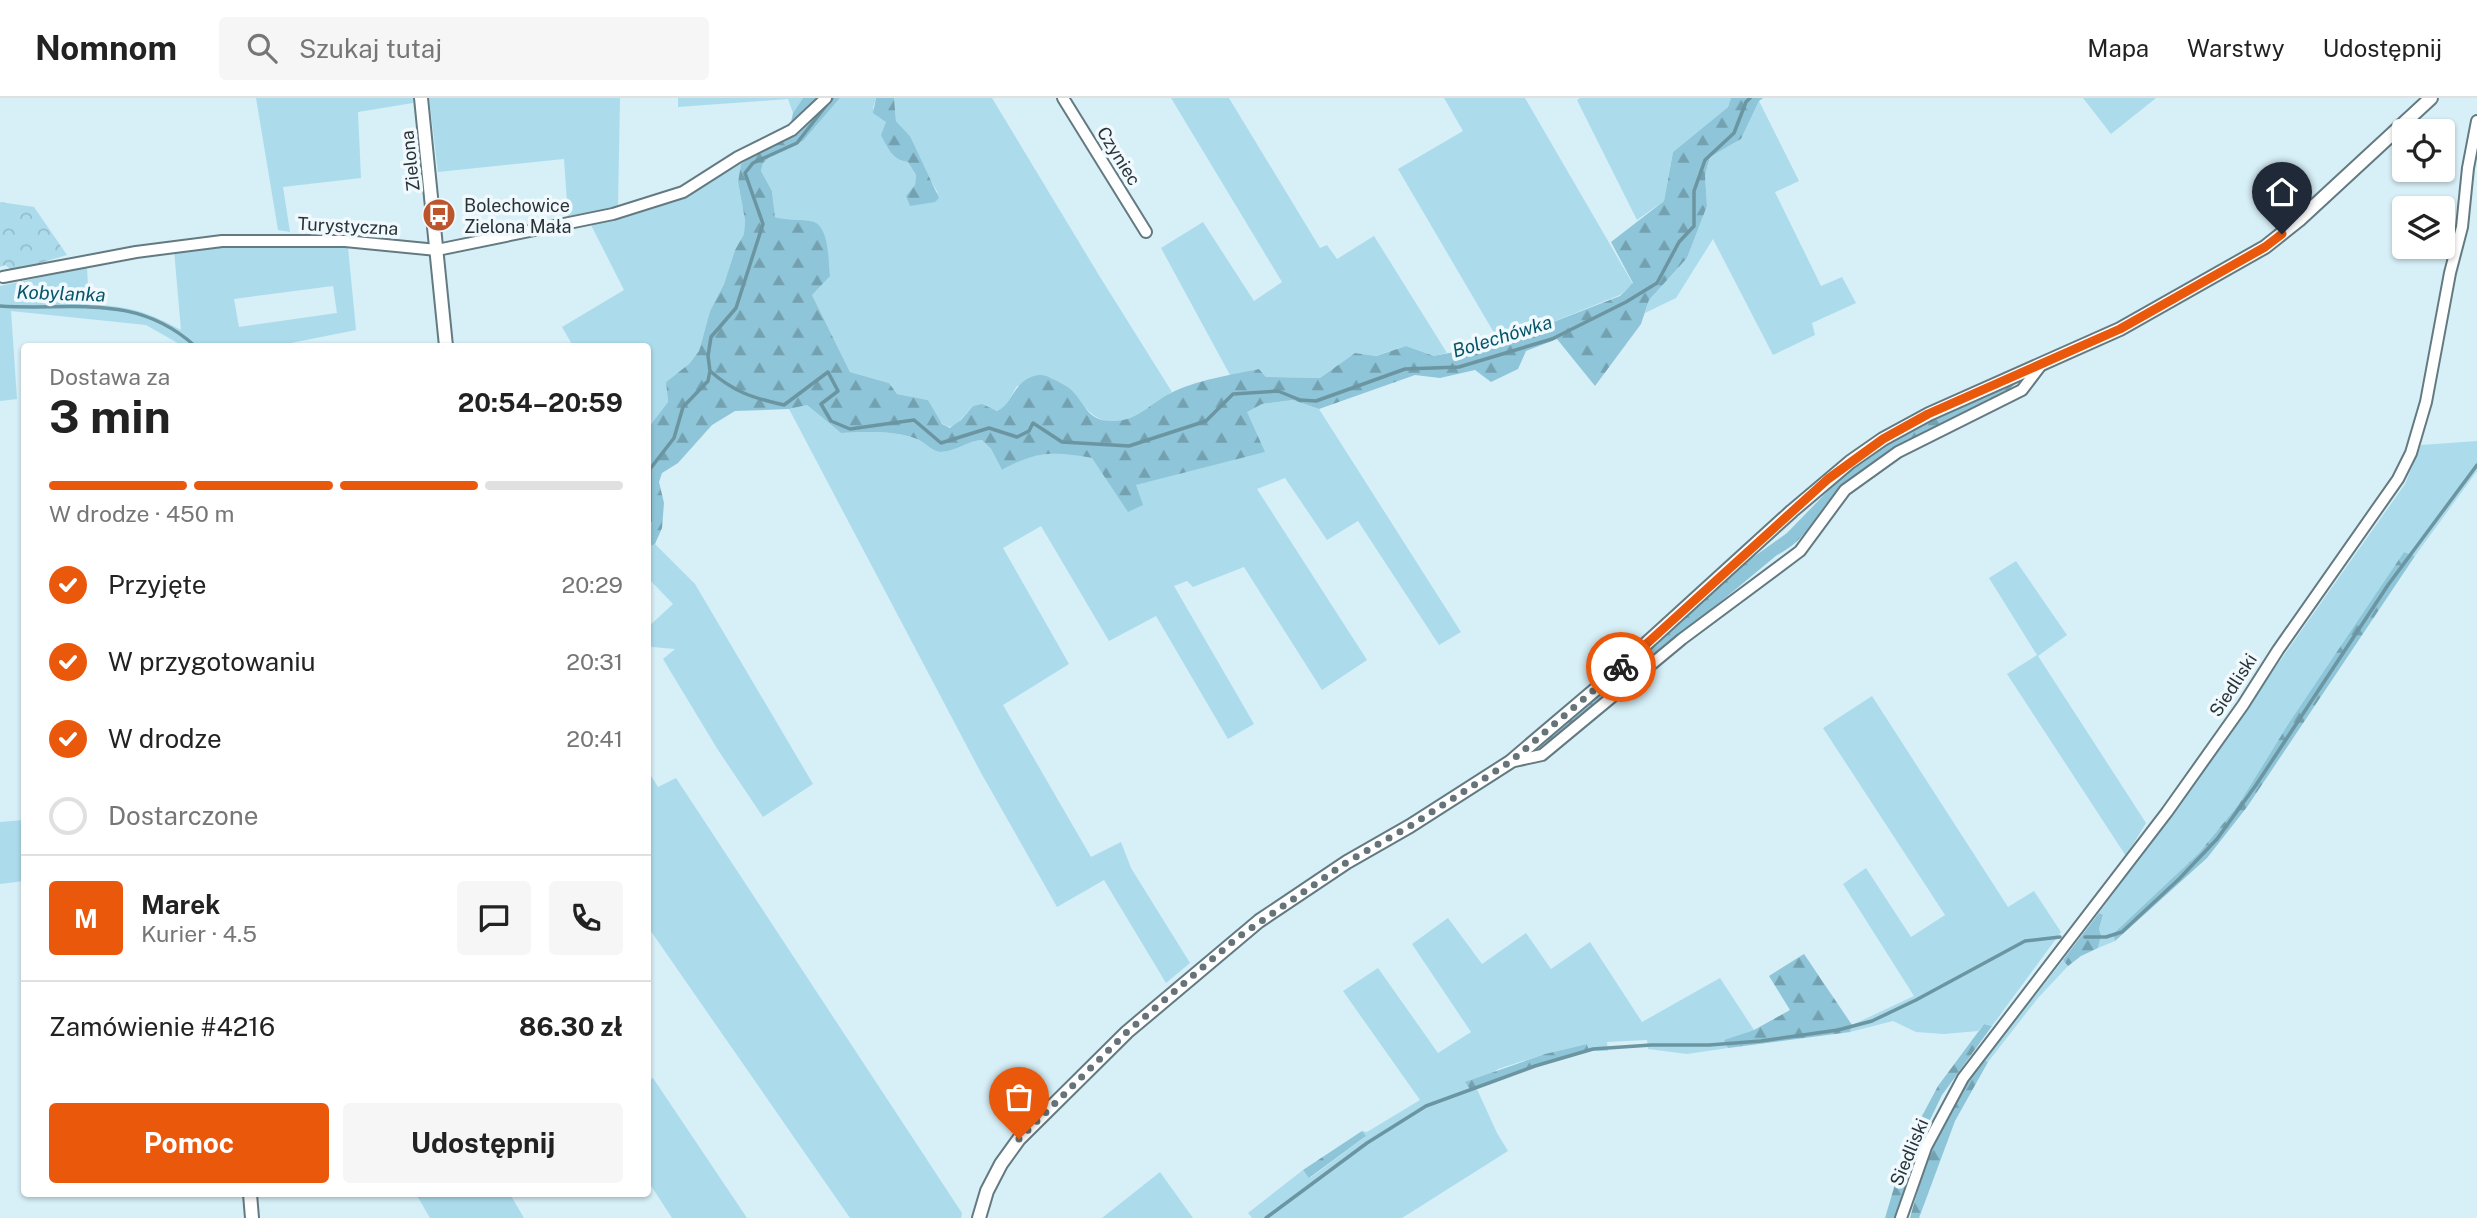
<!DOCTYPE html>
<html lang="pl">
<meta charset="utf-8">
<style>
body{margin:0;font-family:"Public Sans",sans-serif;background:#f6f6f6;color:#222;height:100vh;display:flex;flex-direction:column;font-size:26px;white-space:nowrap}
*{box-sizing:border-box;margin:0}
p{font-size:23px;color:#767676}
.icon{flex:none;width:38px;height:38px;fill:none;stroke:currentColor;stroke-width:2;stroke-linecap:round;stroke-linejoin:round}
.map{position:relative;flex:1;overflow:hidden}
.panel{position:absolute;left:21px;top:245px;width:630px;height:854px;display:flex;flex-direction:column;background:#fff;border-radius:7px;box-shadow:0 2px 5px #0004}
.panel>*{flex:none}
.controls{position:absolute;left:2392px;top:21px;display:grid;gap:14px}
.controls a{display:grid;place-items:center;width:63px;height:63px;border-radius:7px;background:#fff;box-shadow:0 2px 5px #0004;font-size:35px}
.pin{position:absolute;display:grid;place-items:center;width:60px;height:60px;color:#fff;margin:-72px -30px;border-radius:50% 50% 50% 0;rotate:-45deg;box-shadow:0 0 7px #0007}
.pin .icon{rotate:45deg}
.courier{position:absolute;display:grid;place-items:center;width:70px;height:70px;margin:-35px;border:5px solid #ea580c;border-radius:50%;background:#fff;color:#222;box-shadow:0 2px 9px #0007}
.overview em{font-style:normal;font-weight:700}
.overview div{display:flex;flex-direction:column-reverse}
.overview{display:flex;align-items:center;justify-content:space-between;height:119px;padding:0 28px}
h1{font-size:46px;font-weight:700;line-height:52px}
.bar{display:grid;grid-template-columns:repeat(4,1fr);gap:10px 7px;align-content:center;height:84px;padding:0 28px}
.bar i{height:9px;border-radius:5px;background:#e0e0e0}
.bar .active{background:#ea580c}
.bar p{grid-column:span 4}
.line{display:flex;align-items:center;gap:18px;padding:0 28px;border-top:2px solid #e0e0e0}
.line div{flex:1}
.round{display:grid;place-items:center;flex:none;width:74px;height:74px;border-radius:7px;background:#f6f6f6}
ol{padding:0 28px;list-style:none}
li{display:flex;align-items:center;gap:21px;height:77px}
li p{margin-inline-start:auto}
li .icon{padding:7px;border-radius:50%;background:#ea580c;color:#fff;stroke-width:4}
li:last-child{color:#767676}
li i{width:38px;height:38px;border:4px solid #e0e0e0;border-radius:50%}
.cta{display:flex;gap:14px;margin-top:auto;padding:14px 28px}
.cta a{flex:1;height:80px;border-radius:7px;background:#ea580c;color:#fff;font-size:28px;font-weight:700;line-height:80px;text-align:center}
.cta a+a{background:#f6f6f6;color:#222}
header{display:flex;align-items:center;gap:42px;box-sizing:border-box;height:98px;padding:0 35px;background:#fff;border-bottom:2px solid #e0e0e0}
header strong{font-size:33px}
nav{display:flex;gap:38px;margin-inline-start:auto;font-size:24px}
.search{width:490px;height:63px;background:#f6f6f6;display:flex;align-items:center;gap:18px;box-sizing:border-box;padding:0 24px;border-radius:7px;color:#767676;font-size:26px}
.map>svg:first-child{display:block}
.grass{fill:#acdcec;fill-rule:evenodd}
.forest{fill:url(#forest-firs)}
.park{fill:url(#park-crowns)}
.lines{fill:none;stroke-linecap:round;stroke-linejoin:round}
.stream{stroke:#6c95a2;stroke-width:3.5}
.minor-casing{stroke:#647a81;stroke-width:14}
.tertiary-casing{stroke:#647a81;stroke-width:16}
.minor{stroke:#fff;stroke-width:10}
.tertiary{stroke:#fff;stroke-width:12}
.done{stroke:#66747a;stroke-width:7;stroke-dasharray:0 12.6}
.route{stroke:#ea580c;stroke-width:9}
.labels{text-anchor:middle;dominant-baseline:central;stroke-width:7;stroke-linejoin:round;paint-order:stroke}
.street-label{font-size:18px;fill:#293236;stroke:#f0f9fd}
.poi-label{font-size:18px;fill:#293236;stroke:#f0f9fd;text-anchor:start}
.water-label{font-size:19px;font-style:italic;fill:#065568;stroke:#f0f9fd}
</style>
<header>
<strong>Nomnom</strong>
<div class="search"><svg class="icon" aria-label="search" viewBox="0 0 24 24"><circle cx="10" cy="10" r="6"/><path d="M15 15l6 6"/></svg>Szukaj tutaj</div>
<nav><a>Mapa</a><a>Warstwy</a><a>Udostępnij</a></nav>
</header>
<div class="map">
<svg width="2477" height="1120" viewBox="0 0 2477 1120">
<defs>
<pattern id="forest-firs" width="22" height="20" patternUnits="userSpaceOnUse" patternTransform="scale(1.75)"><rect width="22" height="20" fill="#8ec5d8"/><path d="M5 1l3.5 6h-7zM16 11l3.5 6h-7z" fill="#74a1b0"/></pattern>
<pattern id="park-crowns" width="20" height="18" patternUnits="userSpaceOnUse" patternTransform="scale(1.75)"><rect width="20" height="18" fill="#acdcec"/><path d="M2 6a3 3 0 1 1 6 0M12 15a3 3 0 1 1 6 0" fill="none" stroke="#94bdcb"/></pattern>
</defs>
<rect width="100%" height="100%" fill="#d7eff7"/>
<path class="grass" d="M 256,0 L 413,0 L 413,5 L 358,14 L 361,80 L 283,89 L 290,134 L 278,132 Z
M 429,0 L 620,0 L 618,109 L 568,118 L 564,61 L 438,74 Z
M 678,0 L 803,0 L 793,15 L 788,1 L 678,9 Z
M 840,0 L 876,0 L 873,10 L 886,24 L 882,37 C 888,50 892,62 908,64 L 916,77 L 915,87 L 938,95 L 924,71 L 910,38 L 896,23 L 894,0 L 992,0 L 1100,179 L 1172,294 C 1129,322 1107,345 1071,292 L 1017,288 C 1013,294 1007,308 1000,312 C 994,315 983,305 973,308 L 954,329 C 939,330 934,313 928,302 L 897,296 L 889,285 L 850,274 L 812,197 L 812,123 L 788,123 L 775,119 L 772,93 L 761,73 L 763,65 L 770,59 L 803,43 Z
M 1171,0 L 1229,0 L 1320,150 L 1327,147 L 1337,161 L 1374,138 L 1447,255 L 1434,258 L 1406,248 L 1375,258 L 1355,255 L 1320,280 L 1266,279 L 1259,271 L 1230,277 L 1161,150 L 1203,124 L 1254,203 L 1282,184 Z
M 1444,0 L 1525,0 L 1633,186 L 1620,197 L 1500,245 L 1398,71 L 1463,33 Z
M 1580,0 L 1731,0 L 1728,9 L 1673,54 L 1664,103 L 1637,122 L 1577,2 Z
M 2083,0 L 2156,0 L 2111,36 Z
M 1759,3 L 1799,83 L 1775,94 L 1821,188 L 1842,179 L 1856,205 L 1812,225 L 1815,237 L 1773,257 L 1713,141 L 1676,200 L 1645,215 L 1649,202 L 1687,160 L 1707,108 L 1705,77 L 1710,59 L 1741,41 Z
M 741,66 L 738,84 L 745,122 L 744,136 L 735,152 L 724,186 L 710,213 L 699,253 L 689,266 L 666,284 L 668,304 L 648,330 L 648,248 L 573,248 L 562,229 L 624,192 L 591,127 L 685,100 Z
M 219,147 L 348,149 L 356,232 L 276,248 L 183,248 L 146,227 L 11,213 L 17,301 L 0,303 L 0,188 L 87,169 L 89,207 C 127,207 148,214 181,232 L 174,152 ZM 333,188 L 337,215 L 239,229 L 234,201 Z
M 1293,302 L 1319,311 L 1461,534 L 1439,547 L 1358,423 L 1327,442 L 1285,380 L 1257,391 L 1367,562 L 1322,592 L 1244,469 L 1193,489 L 1187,483 L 1174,488 L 1254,626 L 1228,641 L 1156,518 L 1109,543 L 1041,428 L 1003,450 L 1069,566 L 1003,607 L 1091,759 L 1121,744 L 1131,770 L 1190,865 L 1166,885 L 1104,782 L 1057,809 L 980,673 L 789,311 L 807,307 L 841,335 C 867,334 892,332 917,341 C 925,344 931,353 940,354 C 955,354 967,343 982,342 L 991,351 L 1002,372 L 1024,359 L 1064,354 L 1092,360 L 1135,387 L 1264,354 L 1246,314 L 1262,306 Z
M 2477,343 L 2477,373 L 2415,458 L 2404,454 L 2239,706 L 2199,755 L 2113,836 L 2115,843 L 2098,850 L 2101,837 L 2099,831 L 2103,818 L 2099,815 L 2166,724 L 2405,386 L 2421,347 Z
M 655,446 L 695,486 L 813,686 L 763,719 L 718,652 L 663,561 L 675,551 L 652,549 L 648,545 L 648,529 L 673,506 L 648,480 L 648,449 Z
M 2016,463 L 2067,537 L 2038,558 L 2146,725 L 2126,758 L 2007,576 L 2037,557 L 1989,480 Z
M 1872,598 L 2008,809 L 2034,793 L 2061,834 L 1992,928 L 1984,926 L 1978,933 L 1944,936 L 1916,934 L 1893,923 L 1850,934 L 1852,927 L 1914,898 L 1843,786 L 1866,770 L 1911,839 L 1945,817 L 1823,630 Z
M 648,673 L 658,689 L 676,680 L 962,1115 L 961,1120 L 850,1120 L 648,829 Z
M 24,722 L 24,783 L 0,786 L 0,724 Z
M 1448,820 L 1482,866 L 1526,835 L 1551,871 L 1590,844 L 1642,924 L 1720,880 L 1754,932 L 1725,942 L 1728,950 L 1687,956 L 1648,951 L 1647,942 L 1607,944 L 1608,953 L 1589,953 L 1587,946 L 1545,956 L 1498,971 L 1470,991 L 1476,989 L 1497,1035 L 1508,1053 L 1402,1120 L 1252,1120 L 1248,1115 L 1303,1072 L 1310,1080 L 1365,1039 L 1362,1033 L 1367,1034 L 1420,1002 L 1343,893 L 1378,870 L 1438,955 L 1471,934 L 1412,846 Z
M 2063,862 L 2068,868 L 2038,900 L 1988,964 L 1984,962 Z
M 653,980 L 747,1120 L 672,1120 L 648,1083 L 648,983 Z
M 1160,1074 L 1193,1120 L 1102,1120 Z
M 416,1096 L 510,1096 L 524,1120 L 430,1120 Z"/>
<path class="forest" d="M 803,0 L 840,0 L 803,43 L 770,59 L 763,65 L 761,73 L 772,93 L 775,119 C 788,123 798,121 810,123 C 830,125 828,163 830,178 L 812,197 L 850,274 L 889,285 L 897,296 L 928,302 L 942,326 L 950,330 L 961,322 L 973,308 L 982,306 L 997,313 C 1013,307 1014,279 1040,277 C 1046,277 1050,280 1055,282 C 1060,285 1065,287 1069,290 C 1086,304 1085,324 1114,323 C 1137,323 1152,304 1171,295 C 1193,283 1234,276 1259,271 L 1266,279 L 1320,280 L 1355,255 L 1376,258 L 1406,248 L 1434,258 L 1500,245 L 1620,198 L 1633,185 L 1611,144 L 1664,103 L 1673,54 L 1728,9 L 1731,0 L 1763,0 L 1759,3 L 1741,41 L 1710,59 L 1705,77 L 1707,108 L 1687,160 L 1649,202 L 1641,226 L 1595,288 L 1557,241 L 1526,253 L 1518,271 L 1491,284 L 1475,272 L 1440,280 L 1415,277 L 1319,311 L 1293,302 L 1262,306 L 1247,314 L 1265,354 L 1136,387 L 1143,407 L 1128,414 L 1092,360 C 1055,353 1035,353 1002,372 L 991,351 L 982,342 C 967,343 955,354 940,354 C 931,353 925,344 917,341 C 892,332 867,334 841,335 L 807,307 L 789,311 L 735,313 L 712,327 L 678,365 L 662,375 L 659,384 L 664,405 L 662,430 L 655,446 L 648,449 L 648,330 L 668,304 L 666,284 L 689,266 L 699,253 L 710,213 L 724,186 L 735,152 L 744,136 L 745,122 L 738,84 L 741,66 L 765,48 L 797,33 L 791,24 L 793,15 Z
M 876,0 L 894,0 L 896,23 L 910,38 L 939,100 L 935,104 L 910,108 L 906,98 L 915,87 L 916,77 L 908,64 C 892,62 888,50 881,37 L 886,24 L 873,15 Z
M 2015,286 L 2008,292 C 1952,321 1895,349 1844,388 C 1817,408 1812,440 1777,457 L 1538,655 L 1530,653 L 1616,580 L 1745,465 L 1787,435 L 1853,367 L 1929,319 Z
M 2404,454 L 2415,458 L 2247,709 L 2207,760 L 2115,843 L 2113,836 L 2199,755 L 2239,706 L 2289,625 Z
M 2099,815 L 2103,817 L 2099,831 L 2101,837 L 2098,850 L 2081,858 L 2068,868 L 2063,862 Z
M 1804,856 L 1852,927 L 1850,934 L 1728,950 L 1724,942 L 1754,932 L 1790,912 L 1769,878 Z
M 1984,926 L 1992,928 L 1942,997 L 1929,1024 L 1897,1120 L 1885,1120 L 1907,1046 L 1938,988 Z
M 1587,946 L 1589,953 L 1539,967 L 1476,989 L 1470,991 L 1465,984 L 1545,956 Z
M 1984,962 L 1988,964 L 1955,1023 L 1919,1120 L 1910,1120 C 1927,1061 1942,1008 1984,962 Z
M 1362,1033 L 1366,1038 L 1309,1080 L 1303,1072 Z"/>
<path class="park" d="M 0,104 L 34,109 L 67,157 L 13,173 L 5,167 L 0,169 Z"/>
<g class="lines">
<path class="stream" d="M 0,208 C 72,213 135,194 195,248
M 710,273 C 734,294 753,300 784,307 L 828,274 L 838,293 L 821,306 L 831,323 L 850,331 L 914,322 L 941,345 L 989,330 L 1017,339 L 1029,333 L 1033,325 L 1062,344 L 1129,348 L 1206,323 L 1233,296 L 1278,293 L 1300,302 L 1316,303 L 1405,271 L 1459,269 L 1552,241 L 1626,204 L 1657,185 L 1679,144 L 1694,128 L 1694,93 L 1705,62 L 1734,35 L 1746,4 L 1750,0
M 648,425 L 650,423 L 650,371 L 674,340 L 683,309 L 708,283 L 710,273 L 708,258 L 711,239 L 736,210 L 763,126 L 745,75 L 753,65 L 797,45 L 832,0
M 2085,839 L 2106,839 L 2122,834 L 2179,781 L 2217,741 L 2256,687 L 2388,487 L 2477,367
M 1266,1120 L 1367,1045 L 1426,1008 L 1535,968 L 1593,951 L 1651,947 L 1709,947 L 1761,943 L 1838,932 L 1872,923 L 1916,902 L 2025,843 L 2060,839"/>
<defs>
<path id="minor" d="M 1063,0 L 1146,134
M 3,179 L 136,154 L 222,143 L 345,143 L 437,152 L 613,116 L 683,94 L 738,59 L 792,32 L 826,0
M 1510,664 L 1542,657 L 1682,541 L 1800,453 L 1845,392 L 1898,354 L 2022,292 L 2041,267
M 1901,1120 L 1926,1049 L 1963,980 L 2167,714 L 2243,607 L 2278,552 L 2398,381 L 2411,355 L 2426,304 L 2450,175 L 2462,129 L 2468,70 L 2477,23"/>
<path id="tertiary" d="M 421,0 L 446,248
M 250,1096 L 252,1120
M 979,1120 L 987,1093 L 1001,1066 L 1019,1041 L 1127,934 L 1259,823 L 1347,764 L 1410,728 L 1510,664 L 1603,585 L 1792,413 L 1850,364 L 1883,341 L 1929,316 L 2120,231 L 2265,149 L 2299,122 L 2431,0"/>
</defs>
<use href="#minor" class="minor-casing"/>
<use href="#tertiary" class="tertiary-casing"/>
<use href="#minor" class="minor"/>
<use href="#tertiary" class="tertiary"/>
</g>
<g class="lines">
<path class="done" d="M 1019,1041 L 1127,934 L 1237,840 L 1347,764 L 1410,728 L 1510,664 L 1621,569"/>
<path class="route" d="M 1621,569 L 1828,381 L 1883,341 L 1928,316 L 2120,231 L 2265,149 L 2282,136"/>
</g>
<defs>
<symbol id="bus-disc" viewBox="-11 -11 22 22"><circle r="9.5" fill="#bc552c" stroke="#f0f9fd"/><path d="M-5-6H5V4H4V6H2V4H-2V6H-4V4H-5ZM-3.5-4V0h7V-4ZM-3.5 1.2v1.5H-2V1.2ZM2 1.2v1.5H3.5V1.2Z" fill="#fff"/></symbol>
</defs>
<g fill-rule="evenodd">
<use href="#bus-disc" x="420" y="98" width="38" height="38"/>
</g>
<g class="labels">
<g class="street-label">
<text transform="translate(1119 58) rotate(58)">Czyniec</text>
<text transform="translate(410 63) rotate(-96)">Zielona</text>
<text transform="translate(348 128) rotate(3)">Turystyczna</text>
<text transform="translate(2233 587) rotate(-57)">Siedliski</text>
<text transform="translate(1909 1054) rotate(-67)">Siedliski</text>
</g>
<g class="poi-label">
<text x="464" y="107">Bolechowice<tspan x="464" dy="21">Zielona Mała</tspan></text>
</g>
<g class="water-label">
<text transform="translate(61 195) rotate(2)">Kobylanka</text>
<text transform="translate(1502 238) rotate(-17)">Bolechówka</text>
</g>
</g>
</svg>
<div class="controls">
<a><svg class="icon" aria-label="locate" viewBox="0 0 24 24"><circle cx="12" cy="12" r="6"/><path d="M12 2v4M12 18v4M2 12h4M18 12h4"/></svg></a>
<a><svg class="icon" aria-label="layers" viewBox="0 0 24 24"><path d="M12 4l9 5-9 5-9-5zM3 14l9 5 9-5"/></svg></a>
</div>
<div class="pin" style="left:1019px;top:1041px;background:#ea580c"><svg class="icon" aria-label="bag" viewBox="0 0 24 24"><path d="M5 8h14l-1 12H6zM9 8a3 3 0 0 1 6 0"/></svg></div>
<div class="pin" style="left:2282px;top:136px;background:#1f2937"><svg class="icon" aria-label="home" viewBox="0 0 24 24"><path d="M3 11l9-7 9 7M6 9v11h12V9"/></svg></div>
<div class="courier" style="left:1621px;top:569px"><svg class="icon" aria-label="bike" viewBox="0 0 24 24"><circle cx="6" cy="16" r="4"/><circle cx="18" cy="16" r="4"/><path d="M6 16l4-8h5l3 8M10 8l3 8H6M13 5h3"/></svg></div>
<section class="panel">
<div class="overview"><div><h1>3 min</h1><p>Dostawa za</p></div><em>20:54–20:59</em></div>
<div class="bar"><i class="active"></i><i class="active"></i><i class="active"></i><i></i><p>W drodze · 450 m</p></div>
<ol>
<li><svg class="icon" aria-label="check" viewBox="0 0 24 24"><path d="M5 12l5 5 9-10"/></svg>Przyjęte<p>20:29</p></li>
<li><svg class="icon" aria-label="check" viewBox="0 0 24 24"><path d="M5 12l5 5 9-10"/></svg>W przygotowaniu<p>20:31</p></li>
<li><svg class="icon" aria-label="check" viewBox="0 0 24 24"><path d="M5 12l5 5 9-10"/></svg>W drodze<p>20:41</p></li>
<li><i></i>Dostarczone</li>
</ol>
<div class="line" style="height:126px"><b class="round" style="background:#ea580c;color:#fff">M</b><div><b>Marek</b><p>Kurier · 4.5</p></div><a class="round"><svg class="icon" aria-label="chat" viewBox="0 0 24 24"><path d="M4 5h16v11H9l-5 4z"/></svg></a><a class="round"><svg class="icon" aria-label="phone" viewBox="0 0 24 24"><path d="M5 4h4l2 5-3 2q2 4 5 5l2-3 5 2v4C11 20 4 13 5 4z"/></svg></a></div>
<div class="line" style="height:91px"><div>Zamówienie #4216</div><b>86.30 zł</b></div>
<div class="cta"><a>Pomoc</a><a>Udostępnij</a></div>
</section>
</div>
